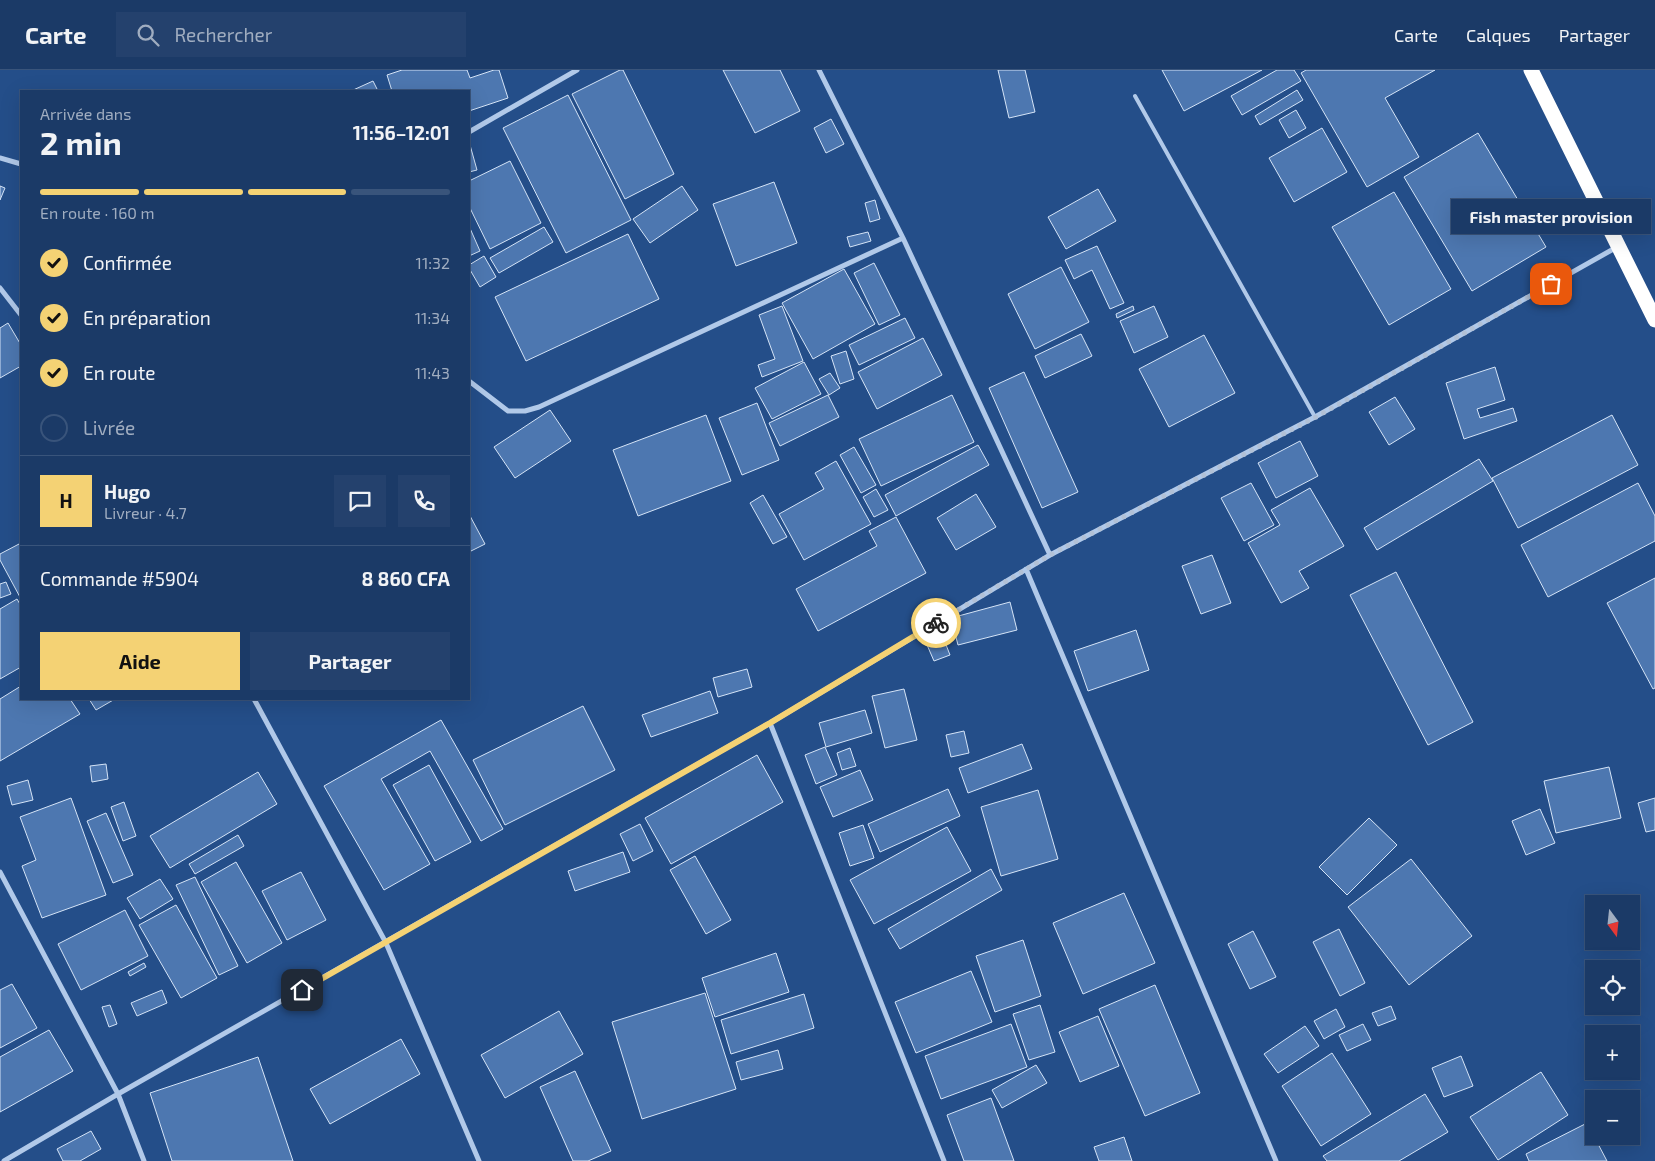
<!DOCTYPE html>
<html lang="fr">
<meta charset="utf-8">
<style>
body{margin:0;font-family:"Exo 2",sans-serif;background:#24416d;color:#f1f3f6;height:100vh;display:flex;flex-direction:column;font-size:19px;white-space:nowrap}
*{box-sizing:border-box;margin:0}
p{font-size:16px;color:#a0adc0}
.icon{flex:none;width:28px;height:28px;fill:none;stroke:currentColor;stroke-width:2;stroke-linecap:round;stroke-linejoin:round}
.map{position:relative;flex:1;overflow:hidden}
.panel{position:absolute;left:20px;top:20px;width:450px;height:610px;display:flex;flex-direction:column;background:#1b3a67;border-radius:0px;box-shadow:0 5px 20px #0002,0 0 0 1px #39547b}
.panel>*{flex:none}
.needle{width:32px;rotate:165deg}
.buttons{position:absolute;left:1585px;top:825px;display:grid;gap:10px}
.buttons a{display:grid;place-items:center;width:55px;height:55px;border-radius:0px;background:#1b3a67;box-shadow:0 5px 20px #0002,0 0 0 1px #39547b;font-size:25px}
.pin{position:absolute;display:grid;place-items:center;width:42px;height:42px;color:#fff;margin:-21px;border-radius:10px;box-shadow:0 2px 8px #0006}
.courier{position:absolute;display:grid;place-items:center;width:50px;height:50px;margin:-25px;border:4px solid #f4d274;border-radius:50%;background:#fff;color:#222;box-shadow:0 1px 6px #0007}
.bubble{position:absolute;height:35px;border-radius:0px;background:#1b3a67;box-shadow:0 5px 20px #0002,0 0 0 1px #39547b;font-size:16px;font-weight:700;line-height:35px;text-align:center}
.head em{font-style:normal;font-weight:700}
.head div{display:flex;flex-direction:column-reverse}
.head{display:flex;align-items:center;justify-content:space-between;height:85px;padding:0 20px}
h1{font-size:32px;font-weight:700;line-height:38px}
.bar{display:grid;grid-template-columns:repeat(4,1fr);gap:8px 5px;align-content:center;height:60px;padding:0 20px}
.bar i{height:6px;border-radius:4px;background:#39547b}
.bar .active{background:#f4d274}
.bar p{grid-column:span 4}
.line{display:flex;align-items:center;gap:12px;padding:0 20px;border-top:1px solid #39547b}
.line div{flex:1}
.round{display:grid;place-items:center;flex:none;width:52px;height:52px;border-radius:0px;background:#24416d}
ol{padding:0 20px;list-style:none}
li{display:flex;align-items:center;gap:15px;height:55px}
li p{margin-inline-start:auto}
li .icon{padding:5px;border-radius:50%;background:#f4d274;color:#111;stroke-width:4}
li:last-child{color:#a0adc0}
li i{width:28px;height:28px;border:2px solid #39547b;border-radius:50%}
.button{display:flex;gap:10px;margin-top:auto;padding:10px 20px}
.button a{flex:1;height:58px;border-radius:0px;background:#f4d274;color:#111;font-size:20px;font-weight:700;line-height:58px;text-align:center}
.button a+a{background:#24416d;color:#f1f3f6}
header{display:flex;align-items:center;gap:30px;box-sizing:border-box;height:70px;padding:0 25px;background:#1b3a67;border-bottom:1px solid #39547b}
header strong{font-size:24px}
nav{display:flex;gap:28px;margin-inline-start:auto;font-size:18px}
.search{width:350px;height:45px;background:#24416d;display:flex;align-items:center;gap:12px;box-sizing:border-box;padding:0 18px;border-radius:0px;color:#a0adc0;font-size:19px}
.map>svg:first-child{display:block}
.building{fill:#4d77b0;stroke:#d5e4f7}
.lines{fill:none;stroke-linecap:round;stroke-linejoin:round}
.lane{stroke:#b1c9e9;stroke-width:4}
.street{stroke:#b1c9e9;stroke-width:5}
.highway{stroke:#fff;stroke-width:15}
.done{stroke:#b2c1d6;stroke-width:5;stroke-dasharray:0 9}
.route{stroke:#f4d274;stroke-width:6}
</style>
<header>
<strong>Carte</strong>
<div class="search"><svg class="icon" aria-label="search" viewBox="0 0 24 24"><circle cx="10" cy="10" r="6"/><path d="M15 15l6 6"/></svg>Rechercher</div>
<nav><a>Carte</a><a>Calques</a><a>Partager</a></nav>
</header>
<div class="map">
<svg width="1655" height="1091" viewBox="0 0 1655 1091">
<rect width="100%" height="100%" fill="#244e89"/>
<path class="building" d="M 402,0 L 467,0 L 470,8 L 494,0 L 499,0 L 508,28 L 469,41 L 469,21 L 392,21 L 387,5 Z
M 620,0 L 623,0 L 674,104 L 625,129 L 572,24 Z
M 723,0 L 780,0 L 800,41 L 755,63 Z
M 998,0 L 1025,0 L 1035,42 L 1009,48 Z
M 1162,0 L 1262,0 L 1184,41 Z
M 1277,0 L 1294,0 L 1301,11 L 1242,45 L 1231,26 Z
M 1306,0 L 1435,0 L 1385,28 L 1419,87 L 1367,117 L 1301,3 Z
M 373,11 L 378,21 L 351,21 Z
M 1297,20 L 1303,30 L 1260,55 L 1255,46 Z
M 568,25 L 631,150 L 566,183 L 503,58 Z
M 1296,40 L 1306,58 L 1289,68 L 1279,50 Z
M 831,49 L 844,74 L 826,83 L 814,58 Z
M 1322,58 L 1347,102 L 1294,132 L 1269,88 Z
M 1478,63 L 1546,177 L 1472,221 L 1404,107 Z
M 470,75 L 477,100 L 469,102 L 469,76 Z
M 510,91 L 541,153 L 490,179 L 469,136 L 469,111 Z
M 774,112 L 797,173 L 736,196 L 713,134 Z
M 0,116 L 5,118 L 0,130 Z
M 682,116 L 698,140 L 650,173 L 633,149 Z
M 1098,119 L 1116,151 L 1066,179 L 1048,147 Z
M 1394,122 L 1451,219 L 1389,255 L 1332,157 Z
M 875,130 L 880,149 L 870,152 L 865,133 Z
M 469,156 L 480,181 L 469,186 Z
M 544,157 L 553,172 L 499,203 L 490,188 Z
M 868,162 L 871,171 L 850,177 L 847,167 Z
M 628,164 L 659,229 L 526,291 L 495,227 Z
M 1097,176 L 1124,233 L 1110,239 L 1092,200 L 1074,209 L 1065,190 Z
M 484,186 L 496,207 L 480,217 L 469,198 L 469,195 Z
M 874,193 L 900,245 L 879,255 L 854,203 Z
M 1061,197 L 1089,252 L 1035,279 L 1008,224 Z
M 844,199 L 875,254 L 813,289 L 782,233 Z
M 782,236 L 803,291 L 762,307 L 758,295 L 775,289 L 759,245 Z
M 1133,236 L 1134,240 L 1117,248 L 1116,244 Z
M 1154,236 L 1168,267 L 1134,283 L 1120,251 Z
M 905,248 L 915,268 L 859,295 L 849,275 Z
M 8,253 L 21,275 L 21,296 L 0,308 L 0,258 Z
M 1081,264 L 1092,286 L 1045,308 L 1035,286 Z
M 1204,265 L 1235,323 L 1169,357 L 1139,299 Z
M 923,268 L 942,305 L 877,339 L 858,302 Z
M 846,281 L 854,309 L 840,314 L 831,286 Z
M 804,292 L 821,324 L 772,349 L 755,318 Z
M 1495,297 L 1505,330 L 1477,339 L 1480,348 L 1513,338 L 1517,351 L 1464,369 L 1446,313 Z
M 1024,302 L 1078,422 L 1042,438 L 989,318 Z
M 830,303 L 840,318 L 829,325 L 819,309 Z
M 828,325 L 839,347 L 780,376 L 769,353 Z
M 952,325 L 974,372 L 881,416 L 859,369 Z
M 1395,327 L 1415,359 L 1389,375 L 1369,342 Z
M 757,333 L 779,390 L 742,405 L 719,348 Z
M 550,340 L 571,371 L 515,408 L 494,377 Z
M 706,345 L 731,411 L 638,446 L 613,380 Z
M 1612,345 L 1638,395 L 1518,458 L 1492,408 Z
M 1300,371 L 1318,406 L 1276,428 L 1258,393 Z
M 978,375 L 989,395 L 896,446 L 885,425 Z
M 854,377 L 876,415 L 861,423 L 840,385 Z
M 1479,389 L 1493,411 L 1377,480 L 1364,458 Z
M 836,391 L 871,454 L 804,490 L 779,444 L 824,419 L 815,403 Z
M 1251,413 L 1274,455 L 1244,471 L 1221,428 Z
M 1638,413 L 1655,446 L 1655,471 L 1548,527 L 1521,475 Z
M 1310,418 L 1344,476 L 1299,501 L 1309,518 L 1281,533 L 1248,473 L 1280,455 L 1271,440 Z
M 876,419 L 888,440 L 874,447 L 863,427 Z
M 976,424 L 996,457 L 956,480 L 937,448 Z
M 763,425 L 787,467 L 773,474 L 750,433 Z
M 469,444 L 485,474 L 469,482 Z
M 896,447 L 926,503 L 818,561 L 796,519 L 877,476 L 869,461 Z
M 19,474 L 21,478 L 21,529 L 0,490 L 0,484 Z
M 1212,485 L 1231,533 L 1201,544 L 1182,496 Z
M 1396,502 L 1473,652 L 1428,675 L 1350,525 Z
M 1655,508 L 1655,618 L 1653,619 L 1607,533 Z
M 6,512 L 11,524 L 0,528 L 0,514 Z
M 17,529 L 21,536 L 21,597 L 0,609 L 0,539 Z
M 1010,532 L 1017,560 L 958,575 L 951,548 Z
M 1136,560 L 1149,600 L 1088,621 L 1074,581 Z
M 941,562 L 950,585 L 934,591 L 924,568 Z
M 747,599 L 752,617 L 718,627 L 713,608 Z
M 21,616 L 21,629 L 70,629 L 80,644 L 0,691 L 0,629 Z
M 904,619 L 917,670 L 885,678 L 872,626 Z
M 710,621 L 718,643 L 651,667 L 642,645 Z
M 89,629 L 115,629 L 96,640 Z
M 583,636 L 615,700 L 505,755 L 473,690 Z
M 865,640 L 872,663 L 826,677 L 819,653 Z
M 441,650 L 503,759 L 481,771 L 430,681 L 381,709 L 430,794 L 384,820 L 324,716 Z
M 964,661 L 969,683 L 951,687 L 946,665 Z
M 1022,674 L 1032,699 L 968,723 L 959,698 Z
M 825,677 L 837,705 L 816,714 L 805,685 Z
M 850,678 L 856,696 L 842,700 L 837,683 Z
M 757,685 L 783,732 L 671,794 L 645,748 Z
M 106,694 L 108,709 L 92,712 L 90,696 Z
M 429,695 L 471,772 L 435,791 L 393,715 Z
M 1609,697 L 1621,748 L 1556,763 L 1544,711 Z
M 860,700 L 873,730 L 833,747 L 820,717 Z
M 258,702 L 277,734 L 170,798 L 150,766 Z
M 28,710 L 33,730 L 12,735 L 7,716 Z
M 948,719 L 960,746 L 880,782 L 868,754 Z
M 1038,720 L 1058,789 L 1001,806 L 981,737 Z
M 71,728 L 106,825 L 42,848 L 22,796 L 36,790 L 20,747 Z
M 1655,728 L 1655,760 L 1646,762 L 1638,733 Z
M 124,732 L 136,766 L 123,771 L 111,737 Z
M 1540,739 L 1555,773 L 1526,785 L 1512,751 Z
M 106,743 L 133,805 L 113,813 L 87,751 Z
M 1369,748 L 1397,775 L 1347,825 L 1319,797 Z
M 640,754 L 653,781 L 633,791 L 620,764 Z
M 863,755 L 874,788 L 850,796 L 839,763 Z
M 947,757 L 971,801 L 874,854 L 850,810 Z
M 238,765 L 244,776 L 195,804 L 189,794 Z
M 623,782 L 630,802 L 575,821 L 568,801 Z
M 695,786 L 731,850 L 706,864 L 670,800 Z
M 1411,789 L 1472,866 L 1409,915 L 1348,837 Z
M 236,792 L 282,873 L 247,893 L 201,812 Z
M 991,799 L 1002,820 L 900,879 L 888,859 Z
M 301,802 L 326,850 L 287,870 L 262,821 Z
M 195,807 L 238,896 L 219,905 L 176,815 Z
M 160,809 L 173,829 L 140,849 L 127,828 Z
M 1124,823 L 1155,893 L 1083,924 L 1053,853 Z
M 176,835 L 217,908 L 181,928 L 139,855 Z
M 125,840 L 148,886 L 81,920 L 58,874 Z
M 1339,859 L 1365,913 L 1340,926 L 1313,872 Z
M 1253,861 L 1276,907 L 1250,919 L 1228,874 Z
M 1023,870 L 1041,926 L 995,942 L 976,886 Z
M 776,883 L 789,922 L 715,947 L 702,908 Z
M 144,893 L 146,897 L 130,906 L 128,902 Z
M 971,901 L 992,952 L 916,983 L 895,932 Z
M 12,914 L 37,958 L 0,978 L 0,920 Z
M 1155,915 L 1200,1023 L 1145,1046 L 1099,939 Z
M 162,920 L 167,933 L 137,946 L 131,933 Z
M 705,923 L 736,1019 L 642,1049 L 612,952 Z
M 804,924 L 814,958 L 731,984 L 721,950 Z
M 110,935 L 117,954 L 109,957 L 102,937 Z
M 1040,935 L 1055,982 L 1029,990 L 1013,944 Z
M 1391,936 L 1396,949 L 1378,956 L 1372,943 Z
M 1336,939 L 1345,957 L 1324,969 L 1314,951 Z
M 559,941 L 583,984 L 505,1028 L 481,985 Z
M 1098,946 L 1119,996 L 1080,1012 L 1059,962 Z
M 1011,954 L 1027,997 L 941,1029 L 925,986 Z
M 1363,954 L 1371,970 L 1347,981 L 1339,965 Z
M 1305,956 L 1319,976 L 1278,1003 L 1264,984 Z
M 49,960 L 73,1001 L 0,1042 L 0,987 Z
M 401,969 L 420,1004 L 330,1054 L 310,1019 Z
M 778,980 L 783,999 L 741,1010 L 736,992 Z
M 1332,983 L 1371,1044 L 1321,1076 L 1282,1016 Z
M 1461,986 L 1473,1016 L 1444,1027 L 1432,998 Z
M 258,987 L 293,1091 L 172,1091 L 150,1023 Z
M 1036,995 L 1047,1013 L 1002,1038 L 992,1020 Z
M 575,1001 L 611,1081 L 588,1091 L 573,1091 L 540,1017 Z
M 1541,1002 L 1568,1045 L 1498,1090 L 1470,1047 Z
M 1425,1024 L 1448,1062 L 1399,1091 L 1327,1091 L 1323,1086 Z
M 991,1028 L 1014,1091 L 964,1091 L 947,1045 Z
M 1587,1053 L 1607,1091 L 1529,1091 L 1526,1084 Z
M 91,1061 L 101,1079 L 80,1091 L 63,1091 L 57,1079 Z
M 1124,1067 L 1132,1091 L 1099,1091 L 1094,1077 Z"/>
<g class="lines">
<path class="lane" d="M 1135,26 L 1315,347"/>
<path class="street" d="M 819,0 L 903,168 L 1050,485
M 469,62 L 577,0
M 0,88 L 21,94
M 0,218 L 21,245
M 469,311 L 508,341 L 525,341 L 539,337 L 903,168
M 1026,499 L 1276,1091
M 254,629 L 386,873 L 479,1091
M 770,653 L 944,1091
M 0,802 L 118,1024 L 144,1091
M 4,1091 L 118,1024 L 770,653 L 1050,485 L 1315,347 L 1617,177"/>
<path class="highway" d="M 1531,0 L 1655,250"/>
</g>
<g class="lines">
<path class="done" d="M 936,553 L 1050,485 L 1316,347 L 1551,214"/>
<path class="route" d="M 302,920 L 770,653 L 936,553"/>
</g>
</svg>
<div class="buttons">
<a><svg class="needle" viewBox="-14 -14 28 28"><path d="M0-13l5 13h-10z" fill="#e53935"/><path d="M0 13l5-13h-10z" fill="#a0adc0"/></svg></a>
<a><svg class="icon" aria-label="locate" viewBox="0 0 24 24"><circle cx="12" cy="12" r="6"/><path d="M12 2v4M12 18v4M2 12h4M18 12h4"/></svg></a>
<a>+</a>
<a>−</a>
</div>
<div class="pin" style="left:1551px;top:214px;background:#ea580c"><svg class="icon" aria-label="bag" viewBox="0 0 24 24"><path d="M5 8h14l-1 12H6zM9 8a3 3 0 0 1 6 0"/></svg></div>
<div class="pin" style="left:302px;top:920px;background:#1f2937"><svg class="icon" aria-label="home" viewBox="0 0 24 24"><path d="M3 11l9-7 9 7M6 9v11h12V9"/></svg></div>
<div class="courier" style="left:936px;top:553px"><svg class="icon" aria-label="bike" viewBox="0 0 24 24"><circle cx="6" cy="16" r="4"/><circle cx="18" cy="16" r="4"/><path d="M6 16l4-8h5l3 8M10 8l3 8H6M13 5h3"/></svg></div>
<div class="bubble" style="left:1451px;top:129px;width:200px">Fish master provision</div>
<section class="panel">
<div class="head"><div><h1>2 min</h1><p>Arrivée dans</p></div><em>11:56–12:01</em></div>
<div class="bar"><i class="active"></i><i class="active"></i><i class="active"></i><i></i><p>En route · 160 m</p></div>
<ol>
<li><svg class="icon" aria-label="check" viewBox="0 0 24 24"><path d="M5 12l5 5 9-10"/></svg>Confirmée<p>11:32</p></li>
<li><svg class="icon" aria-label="check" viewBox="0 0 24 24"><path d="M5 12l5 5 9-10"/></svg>En préparation<p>11:34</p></li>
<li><svg class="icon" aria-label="check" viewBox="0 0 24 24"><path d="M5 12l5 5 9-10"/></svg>En route<p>11:43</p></li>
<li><i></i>Livrée</li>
</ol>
<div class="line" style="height:90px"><b class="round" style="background:#f4d274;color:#111">H</b><div><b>Hugo</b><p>Livreur · 4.7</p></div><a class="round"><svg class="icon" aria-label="chat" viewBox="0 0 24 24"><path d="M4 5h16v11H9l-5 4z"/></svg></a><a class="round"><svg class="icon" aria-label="phone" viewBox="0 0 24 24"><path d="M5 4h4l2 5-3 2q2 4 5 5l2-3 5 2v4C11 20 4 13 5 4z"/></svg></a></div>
<div class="line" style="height:65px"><div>Commande #5904</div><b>8 860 CFA</b></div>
<div class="button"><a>Aide</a><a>Partager</a></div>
</section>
</div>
